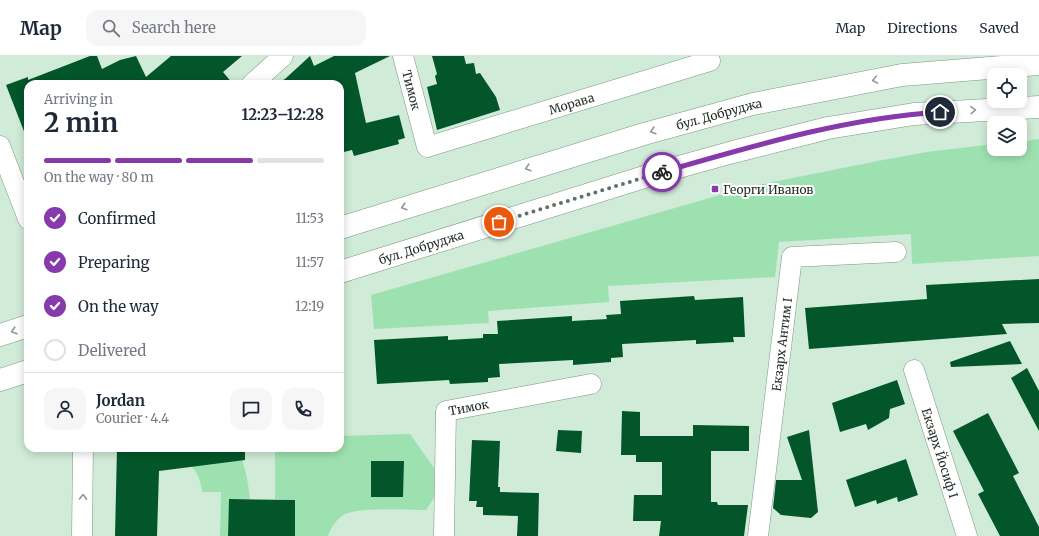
<!DOCTYPE html>
<meta charset="utf-8">
<style>
body{margin:0;font-family:Merriweather,serif;background:#f6f6f7;color:#1f2937;height:100vh;display:flex;flex-direction:column;font-size:15px;white-space:nowrap}
*{box-sizing:border-box;margin:0}
p{font-size:13px;color:#747a83}
.icon{flex:none;width:22px;height:22px;fill:none;stroke:currentColor;stroke-width:2;stroke-linecap:round;stroke-linejoin:round}
.map{position:relative;flex:1;overflow:hidden}
.sheet{position:absolute;left:24px;top:24px;width:320px;height:372px;display:flex;flex-direction:column;background:#fff;border-radius:12px;box-shadow:0 2px 10px #0003}
.sheet>*{flex:none}
.tools{position:absolute;left:987px;top:12px;display:grid;gap:8px}
.tools a{display:grid;place-items:center;width:40px;height:40px;border-radius:8px;background:#fff;box-shadow:0 2px 10px #0003;font-size:20px}
.pin{position:absolute;display:grid;place-items:center;width:34px;height:34px;color:#fff;margin:-17px;border:2px solid #fff;border-radius:50%;box-shadow:0 1px 4px #0007}
.courier{position:absolute;display:grid;place-items:center;width:40px;height:40px;margin:-20px;border:3px solid #873aab;border-radius:50%;background:#fff;color:#222;box-shadow:0 1px 5px #0007}
.summary em{font-style:normal;font-weight:700}
.summary div{display:flex;flex-direction:column-reverse}
.summary{display:flex;align-items:center;justify-content:space-between;height:68px;padding:0 20px}
h1{font-size:26px;font-weight:700;line-height:30px}
.bar{display:grid;grid-template-columns:repeat(4,1fr);gap:6px 4px;align-content:center;height:48px;padding:0 20px}
.bar i{height:5px;border-radius:3px;background:#e0e1e3}
.bar .active{background:#873aab}
.bar p{grid-column:span 4}
.line{display:flex;align-items:center;gap:10px;padding:0 20px;border-top:1px solid #e0e1e3}
.line div{flex:1}
.round{display:grid;place-items:center;flex:none;width:42px;height:42px;border-radius:12px;background:#f6f6f7}
ol{padding:0 20px;list-style:none}
li{display:flex;align-items:center;gap:12px;height:44px}
li p{margin-inline-start:auto}
li .icon{padding:4px;border-radius:50%;background:#873aab;color:#fff;stroke-width:4}
li:last-child{color:#747a83}
li i{width:22px;height:22px;border:2px solid #e0e1e3;border-radius:50%}
header{display:flex;align-items:center;gap:24px;box-sizing:border-box;height:56px;padding:0 20px;background:#fff;border-bottom:1px solid #e0e1e3}
header strong{font-size:19px}
nav{display:flex;gap:22px;margin-inline-start:auto;font-size:14px}
.search{width:280px;height:36px;background:#f6f6f7;display:flex;align-items:center;gap:10px;box-sizing:border-box;padding:0 14px;border-radius:12px;color:#747a83;font-size:15px}
.map>svg:first-child{display:block}
.green{fill:#9ee1b0}
.building{fill:#03562a}
.lines{fill:none;stroke-linecap:round;stroke-linejoin:round}
.minor-casing{stroke:#7e9684;stroke-width:21}
.secondary-casing{stroke:#7e9684;stroke-width:23}
.minor{stroke:#fff;stroke-width:20}
.secondary{stroke:#fff;stroke-width:22}
.oneway{stroke:#929894}
.done{stroke:#627166;stroke-width:4;stroke-dasharray:0 7.2}
.route{stroke:#873aab;stroke-width:5}
.poi-dot{fill:#873aab;stroke:#fff;stroke-width:1.5}
.labels{text-anchor:middle;dominant-baseline:central;stroke-width:4;stroke-linejoin:round;paint-order:stroke}
.street-label{font-size:12px;fill:#263029;stroke:#fff}
.poi-label{font-size:12px;fill:#263029;stroke:#fff;text-anchor:start}
</style>
<header>
<strong>Map</strong>
<div class="search"><svg class="icon" aria-label="search" viewBox="0 0 24 24"><circle cx="10" cy="10" r="6"/><path d="M15 15l6 6"/></svg>Search here</div>
<nav><a>Map</a><a>Directions</a><a>Saved</a></nav>
</header>
<div class="map">
<svg width="1039" height="480" viewBox="0 0 1039 480">
<rect width="100%" height="100%" fill="#d0ebd7"/>
<path class="green" d="M 1039,83 L 1039,200 L 912,208 L 911,178 L 779,186 L 775,221 L 608,230 L 609,246 L 488,255 L 489,267 L 374,273 L 371,239 L 748,131 L 883,104 L 927,96 L 994,88 L 994,93 L 1020,93 L 1020,86 Z
M 410,378 L 434,412 L 436,439 L 426,454 C 407,454 355,450 342,460 C 335,465 331,472 328,480 L 295,480 L 295,444 L 275,443 L 275,392 L 340,392 L 340,380 Z
M 237,392 C 245,409 248,424 250,443 L 229,443 L 228,480 L 220,480 L 221,436 L 202,436 C 201,426 198,417 191,410 Z"/>
<path class="building" d="M 90,0 L 97,0 L 102,13 L 120,4 L 136,0 L 146,21 L 171,0 L 242,0 L 223,16 L 233,28 L 28,28 L 27,83 L 6,29 L 28,21 L 28,24 Z
M 310,0 L 314,10 L 334,0 L 390,0 L 355,17 L 366,67 L 399,59 L 405,82 L 398,84 L 399,88 L 354,100 L 352,94 L 340,97 L 340,28 L 275,28 L 285,23 Z
M 432,0 L 464,0 L 466,8 L 474,7 L 476,18 L 480,17 L 496,41 L 500,54 L 437,74 L 427,31 L 437,28 L 435,20 L 437,18 Z
M 1039,223 L 1039,267 L 1002,268 L 1007,278 L 809,293 L 805,252 L 927,243 L 926,229 Z
M 694,240 L 695,244 L 743,241 L 745,281 L 733,281 L 734,286 L 696,288 L 696,284 L 622,288 L 623,301 L 611,302 L 611,306 L 573,309 L 573,304 L 499,308 L 500,321 L 488,322 L 488,326 L 450,328 L 449,324 L 377,328 L 374,284 L 448,280 L 448,284 L 483,282 L 483,278 L 498,278 L 497,265 L 572,260 L 572,265 L 607,263 L 606,259 L 621,258 L 620,245 Z
M 1010,285 L 1022,308 L 951,311 L 950,306 Z
M 1027,312 L 1039,335 L 1039,375 L 1011,322 Z
M 897,324 L 905,348 L 890,353 L 889,362 L 868,374 L 866,368 L 840,376 L 832,347 Z
M 622,355 L 640,356 L 640,380 L 693,380 L 693,369 L 749,370 L 749,395 L 711,395 L 711,446 L 717,446 L 718,449 L 748,449 L 744,480 L 659,480 L 661,465 L 633,465 L 634,439 L 662,439 L 662,406 L 636,406 L 636,399 L 621,399 Z
M 988,357 L 1019,417 L 1013,420 L 1039,471 L 1039,480 L 1000,480 L 978,438 L 984,435 L 953,375 Z
M 558,374 L 582,375 L 581,397 L 556,395 Z
M 809,374 L 818,456 L 811,462 L 781,459 L 773,452 L 776,424 L 802,424 L 787,381 Z
M 472,384 L 500,385 L 498,431 L 500,431 L 500,436 L 539,437 L 538,480 L 517,480 L 518,460 L 483,459 L 483,451 L 476,451 L 477,445 L 469,445 Z
M 117,392 L 245,392 L 245,404 L 159,415 L 157,480 L 115,480 Z
M 906,403 L 918,439 L 898,446 L 897,441 L 877,448 L 876,444 L 855,451 L 846,424 Z
M 371,405 L 404,405 L 403,441 L 371,441 Z
M 229,443 L 295,444 L 295,480 L 228,480 Z"/>
<g class="lines">
<defs>
<g id="minor">
<path id="s1" d="M 403,0 L 427,91 L 710,5 L 708,0"/>
<path d="M 252,28 L 283,0"/>
<path d="M 0,90 L 28,163"/>
<path id="s2" d="M 914,314 L 967,480"/>
<path d="M 82,480 L 83,392"/>
<path id="s3" d="M 444,480 L 446,355 L 591,328"/>
<path id="s4" d="M 758,480 L 792,201 L 896,196"/>
</g>
<g id="secondary">
<path id="s5" d="M 340,172 L 644,78 L 753,48 L 902,19 L 1039,8"/>
<path id="s6" d="M 340,216 L 657,117 L 733,96 L 828,72 L 914,58 L 1039,51"/>
<path d="M 0,279 L 28,270"/>
<path d="M 0,324 L 28,315"/>
</g>
</defs>
<use href="#minor" class="minor-casing"/>
<use href="#secondary" class="secondary-casing"/>
<use href="#minor" class="minor"/>
<use href="#secondary" class="secondary"/>
</g>
<defs><path id="oneway-chevron" d="M-2-3.5L2.5 0L-2 3.5" fill="none" stroke-width="1.6" stroke-linecap="round" stroke-linejoin="round"/></defs>
<g class="oneway">
<use href="#oneway-chevron" transform="translate(875 24) rotate(170)"/>
<use href="#oneway-chevron" transform="translate(973 54) rotate(-3)"/>
<use href="#oneway-chevron" transform="translate(653 75) rotate(164)"/>
<use href="#oneway-chevron" transform="translate(528 112) rotate(163)"/>
<use href="#oneway-chevron" transform="translate(404 151) rotate(163)"/>
<use href="#oneway-chevron" transform="translate(14 275) rotate(162)"/>
<use href="#oneway-chevron" transform="translate(83 441) rotate(-89)"/>
</g>
<g class="lines">
<path class="done" d="M 499,166 L 662,116"/>
<path class="route" d="M 662,116 C 753,90 846,62 940,56"/>
</g>
<rect class="poi-dot" x="711" y="129" width="8" height="8" rx="2"/>
<g class="labels">
<g class="street-label">
<text stroke="none"><textPath href="#s1" startOffset="35">Тимок</textPath></text>
<text stroke="none"><textPath href="#s1" startOffset="245">Морава</textPath></text>
<text stroke="none"><textPath href="#s5" startOffset="396">бул. Добруджа</textPath></text>
<text stroke="none"><textPath href="#s6" startOffset="85">бул. Добруджа</textPath></text>
<text stroke="none"><textPath href="#s4" startOffset="193">Екзарх Антим I</textPath></text>
<text stroke="none"><textPath href="#s3" startOffset="148">Тимок</textPath></text>
<text stroke="none"><textPath href="#s2" startOffset="87">Екзарх Йосиф I</textPath></text>
</g>
<g class="poi-label">
<text x="723" y="133">Георги Иванов</text>
</g>
</g>
</svg>
<div class="tools">
<a><svg class="icon" aria-label="locate" viewBox="0 0 24 24"><circle cx="12" cy="12" r="6"/><path d="M12 2v4M12 18v4M2 12h4M18 12h4"/></svg></a>
<a><svg class="icon" aria-label="layers" viewBox="0 0 24 24"><path d="M12 4l9 5-9 5-9-5zM3 14l9 5 9-5"/></svg></a>
</div>
<div class="pin" style="left:499px;top:166px;background:#ea580c"><svg class="icon" aria-label="bag" viewBox="0 0 24 24"><path d="M5 8h14l-1 12H6zM9 8a3 3 0 0 1 6 0"/></svg></div>
<div class="pin" style="left:940px;top:56px;background:#1f2937"><svg class="icon" aria-label="home" viewBox="0 0 24 24"><path d="M3 11l9-7 9 7M6 9v11h12V9"/></svg></div>
<div class="courier" style="left:662px;top:116px"><svg class="icon" aria-label="bike" viewBox="0 0 24 24"><circle cx="6" cy="16" r="4"/><circle cx="18" cy="16" r="4"/><path d="M6 16l4-8h5l3 8M10 8l3 8H6M13 5h3"/></svg></div>
<section class="sheet">
<div class="summary"><div><h1>2 min</h1><p>Arriving in</p></div><em>12:23–12:28</em></div>
<div class="bar"><i class="active"></i><i class="active"></i><i class="active"></i><i></i><p>On the way · 80 m</p></div>
<ol>
<li><svg class="icon" aria-label="check" viewBox="0 0 24 24"><path d="M5 12l5 5 9-10"/></svg>Confirmed<p>11:53</p></li>
<li><svg class="icon" aria-label="check" viewBox="0 0 24 24"><path d="M5 12l5 5 9-10"/></svg>Preparing<p>11:57</p></li>
<li><svg class="icon" aria-label="check" viewBox="0 0 24 24"><path d="M5 12l5 5 9-10"/></svg>On the way<p>12:19</p></li>
<li><i></i>Delivered</li>
</ol>
<div class="line" style="height:72px"><a class="round"><svg class="icon" aria-label="person" viewBox="0 0 24 24"><circle cx="12" cy="8" r="4"/><path d="M4 21q1-7 8-7t8 7"/></svg></a><div><b>Jordan</b><p>Courier · 4.4</p></div><a class="round"><svg class="icon" aria-label="chat" viewBox="0 0 24 24"><path d="M4 5h16v11H9l-5 4z"/></svg></a><a class="round"><svg class="icon" aria-label="phone" viewBox="0 0 24 24"><path d="M5 4h4l2 5-3 2q2 4 5 5l2-3 5 2v4C11 20 4 13 5 4z"/></svg></a></div>
</section>
</div>
